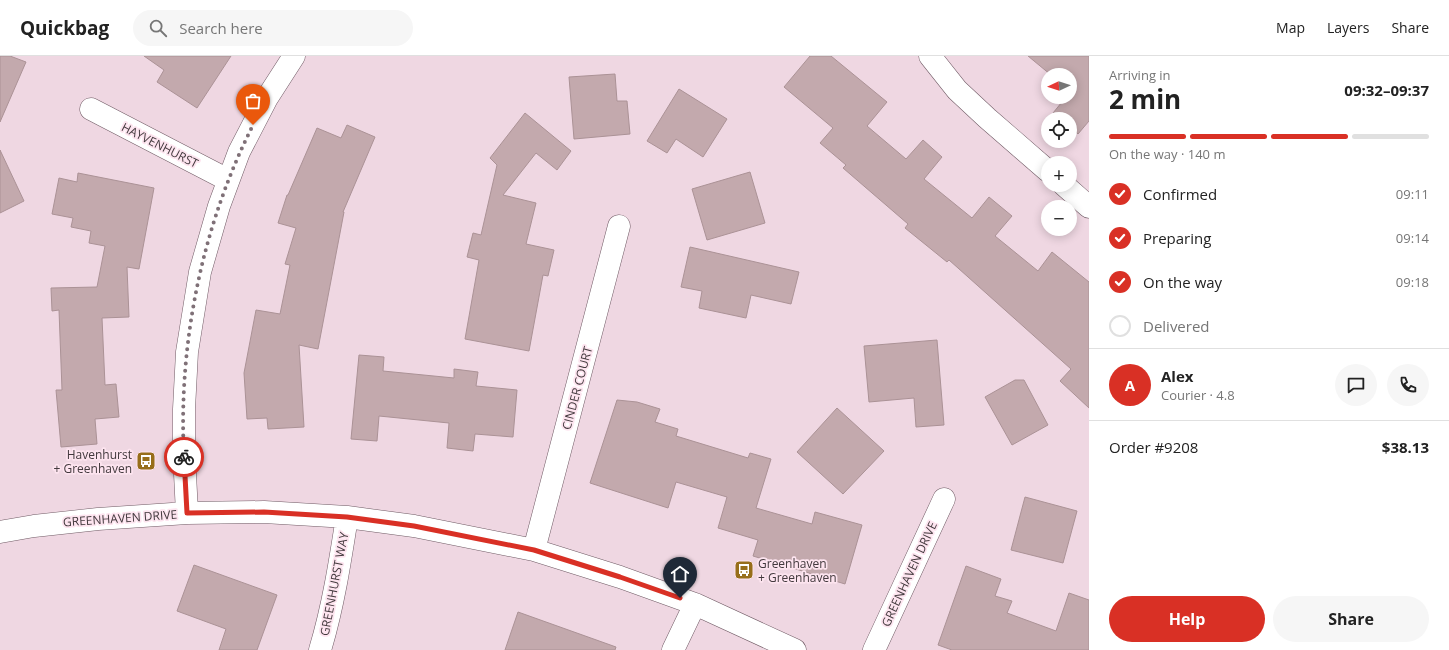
<!DOCTYPE html>
<meta charset="utf-8">
<style>
body{margin:0;font-family:"Open Sans",sans-serif;background:#f6f6f6;color:#222;height:100vh;display:flex;flex-direction:column;font-size:15px;white-space:nowrap}
*{box-sizing:border-box;margin:0}
p{font-size:13px;color:#767676}
.icon{flex:none;width:22px;height:22px;fill:none;stroke:currentColor;stroke-width:2;stroke-linecap:round;stroke-linejoin:round}
.map{position:relative;flex:1;overflow:hidden}
.side{display:flex;flex-direction:column;background:#fff;width:360px}
.side>*{flex:none}
.needle{width:26px;rotate:266deg}
.buttons{position:absolute;left:1041px;top:12px;display:grid;gap:8px}
.buttons a{display:grid;place-items:center;width:36px;height:36px;border-radius:50%;background:#fff;box-shadow:0 2px 10px #0003;font-size:20px}
.pin{position:absolute;display:grid;place-items:center;width:34px;height:34px;color:#fff;margin:-41px -17px;border-radius:50% 50% 50% 0;rotate:-45deg;box-shadow:0 0 4px #0007}
.pin .icon{rotate:45deg}
.courier{position:absolute;display:grid;place-items:center;width:40px;height:40px;margin:-20px;border:3px solid #d93025;border-radius:50%;background:#fff;color:#222;box-shadow:0 1px 5px #0007}
.summary em{font-style:normal;font-weight:700}
.summary div{display:flex;flex-direction:column-reverse}
.summary{display:flex;align-items:center;justify-content:space-between;height:68px;padding:0 20px}
h1{font-size:26px;font-weight:700;line-height:30px}
.bar{display:grid;grid-template-columns:repeat(4,1fr);gap:6px 4px;align-content:center;height:48px;padding:0 20px}
.bar i{height:5px;border-radius:3px;background:#e0e0e0}
.bar .current{background:#d93025}
.bar p{grid-column:span 4}
.line{display:flex;align-items:center;gap:10px;padding:0 20px;border-top:1px solid #e0e0e0}
.line div{flex:1}
.round{display:grid;place-items:center;flex:none;width:42px;height:42px;border-radius:21px;background:#f6f6f6}
ol{padding:0 20px;list-style:none}
li{display:flex;align-items:center;gap:12px;height:44px}
li p{margin-inline-start:auto}
li .icon{padding:4px;border-radius:50%;background:#d93025;color:#fff;stroke-width:4}
li:last-child{color:#767676}
li i{width:22px;height:22px;border:2px solid #e0e0e0;border-radius:50%}
.cta{display:flex;gap:8px;margin-top:auto;padding:8px 20px}
.cta a{flex:1;height:46px;border-radius:24px;background:#d93025;color:#fff;font-size:16px;font-weight:700;line-height:46px;text-align:center}
.cta a+a{background:#f6f6f6;color:#222}
header{display:flex;align-items:center;gap:24px;box-sizing:border-box;height:56px;padding:0 20px;background:#fff;border-bottom:1px solid #e0e0e0}
header strong{font-size:19px}
nav{display:flex;gap:22px;margin-inline-start:auto;font-size:14px}
.search{width:280px;height:36px;background:#f6f6f6;display:flex;align-items:center;gap:10px;box-sizing:border-box;padding:0 14px;border-radius:22px;color:#767676;font-size:15px}
main{display:flex;flex:1;min-height:0}
.map>svg:first-child{display:block}
.building{fill:#c3a9ad;stroke:#ab9296}
.lines{fill:none;stroke-linecap:round;stroke-linejoin:round}
.minor-casing{stroke:#705b65;stroke-width:23}
.minor{stroke:#fff;stroke-width:22}
.done{stroke:#7f7077;stroke-width:4;stroke-dasharray:0 7.2}
.route{stroke:#d93025;stroke-width:5}
.labels{text-anchor:middle;dominant-baseline:central;stroke-width:3.5;stroke-linejoin:round;paint-order:stroke}
.street-label{font-size:12px;fill:#42393d;stroke:#fde4ef}
.poi-label{font-size:12px;fill:#42393d;stroke:#fde4ef;text-anchor:end}
</style>
<header>
<strong>Quickbag</strong>
<div class="search"><svg class="icon" aria-label="search" viewBox="0 0 24 24"><circle cx="10" cy="10" r="6"/><path d="M15 15l6 6"/></svg>Search here</div>
<nav><a>Map</a><a>Layers</a><a>Share</a></nav>
</header>
<main>
<div class="map">
<svg width="1089" height="594" viewBox="0 0 1089 594">
<rect width="100%" height="100%" fill="#efd7e2"/>
<path class="building" d="M 0,0 L 10,0 L 26,6 L 0,66 Z
M 144,0 L 231,0 L 197,52 L 157,26 L 164,14 Z
M 810,0 L 831,0 L 887,46 L 867,70 L 906,103 L 923,84 L 942,101 L 924,123 L 972,162 L 989,141 L 1012,160 L 995,180 L 1038,215 L 1052,196 L 1089,226 L 1089,352 L 1060,325 L 1071,313 L 949,204 L 947,206 L 905,172 L 908,168 L 843,112 L 846,109 L 820,87 L 833,72 L 784,31 Z
M 1028,0 L 1089,0 L 1089,65 L 1078,78 L 1070,71 L 1070,63 L 1060,63 L 1053,57 L 1066,41 L 1070,41 L 1070,19 L 1051,19 Z
M 615,18 L 617,45 L 627,45 L 630,78 L 574,83 L 569,21 Z
M 679,33 L 727,63 L 703,101 L 676,83 L 667,97 L 647,85 Z
M 525,57 L 571,95 L 557,114 L 536,97 L 503,139 L 536,147 L 526,188 L 554,194 L 548,220 L 543,219 L 529,295 L 465,283 L 479,204 L 467,201 L 473,177 L 481,179 L 497,109 L 490,102 Z
M 347,69 L 375,81 L 343,156 L 344,156 L 318,293 L 299,289 L 304,371 L 268,373 L 267,362 L 247,363 L 244,317 L 256,254 L 280,258 L 290,209 L 285,208 L 296,172 L 278,167 L 287,139 L 288,139 L 317,72 L 341,82 Z
M 0,94 L 24,145 L 0,157 Z
M 750,116 L 765,167 L 707,184 L 692,133 Z
M 78,117 L 154,132 L 139,213 L 127,211 L 129,261 L 102,262 L 105,329 L 116,328 L 119,361 L 95,363 L 97,388 L 61,391 L 56,334 L 62,334 L 59,254 L 52,255 L 51,232 L 97,231 L 105,190 L 89,187 L 91,175 L 71,171 L 73,162 L 52,158 L 59,122 L 77,126 Z
M 690,191 L 799,216 L 791,248 L 751,239 L 746,262 L 699,252 L 702,235 L 681,231 Z
M 937,284 L 944,369 L 916,371 L 914,342 L 869,346 L 864,290 Z
M 359,299 L 384,301 L 383,315 L 454,322 L 454,313 L 478,316 L 476,330 L 517,334 L 513,381 L 475,378 L 473,395 L 447,392 L 449,367 L 379,360 L 377,385 L 351,383 Z
M 1015,324 L 1024,324 L 1048,369 L 1012,389 L 985,341 Z
M 617,344 L 637,346 L 660,353 L 655,366 L 678,373 L 676,380 L 748,402 L 750,397 L 771,403 L 756,452 L 812,468 L 815,456 L 862,469 L 845,528 L 753,500 L 758,484 L 718,472 L 727,441 L 676,426 L 668,452 L 590,427 Z
M 837,352 L 884,395 L 843,438 L 797,396 Z
M 1025,441 L 1077,455 L 1063,507 L 1011,494 Z
M 194,509 L 277,539 L 257,594 L 219,594 L 226,573 L 177,555 Z
M 966,510 L 1001,523 L 995,540 L 1012,545 L 1007,557 L 1056,575 L 1069,537 L 1089,544 L 1089,594 L 952,594 L 938,589 Z
M 518,556 L 616,591 L 615,594 L 505,594 Z"/>
<g class="lines">
<defs>
<path id="minor" d="M 930,0 L 957,34 L 987,62 L 1048,115
M 91,53 L 228,124
M 1064,129 L 1089,151
M 187,457 L 184,398 L 184,353 L 187,296 L 200,216 L 219,150 L 239,96 L 267,42 L 294,0
M 0,476 L 34,470 L 98,463 L 187,457 L 264,456 L 347,461 L 414,470 L 534,494 L 620,521 L 695,548 L 795,594
M 534,494 L 619,170
M 320,594 C 333,551 340,506 347,461
M 673,594 L 695,548
M 874,594 L 944,443"/>
</defs>
<use href="#minor" class="minor-casing"/>
<use href="#minor" class="minor"/>
</g>
<g class="lines">
<path class="done" d="M 184,401 C 178,288 202,170 253,69"/>
<path class="route" d="M 184,401 L 187,457 L 264,456 L 347,461 L 414,470 L 534,494 L 620,521 L 680,542"/>
</g>
<defs>
<symbol id="bus-square" viewBox="-11 -11 22 22"><rect x="-9" y="-9" width="18" height="18" rx="4" fill="#976e1a" stroke="#fde4ef"/><path d="M-5-6H5V4H4V6H2V4H-2V6H-4V4H-5ZM-3.5-4V0h7V-4ZM-3.5 1.2v1.5H-2V1.2ZM2 1.2v1.5H3.5V1.2Z" fill="#fff"/></symbol>
</defs>
<g fill-rule="evenodd">
<use href="#bus-square" x="135" y="394" width="22" height="22"/>
<use href="#bus-square" x="733" y="503" width="22" height="22"/>
</g>
<g class="labels">
<g class="street-label">
<text transform="translate(160 89) rotate(27)">HAYVENHURST</text>
<text transform="translate(577 332) rotate(-75)">CINDER COURT</text>
<text transform="translate(120 462) rotate(-4)">GREENHAVEN DRIVE</text>
<text transform="translate(909 518) rotate(-65)">GREENHAVEN DRIVE</text>
<text transform="translate(334 528) rotate(-79)">GREENHURST WAY</text>
</g>
<g class="poi-label">
<text x="132" y="398">Havenhurst<tspan x="132" dy="14">+ Greenhaven</tspan></text>
<text x="758" y="507" text-anchor="start">Greenhaven<tspan x="758" dy="14">+ Greenhaven</tspan></text>
</g>
</g>
</svg>
<div class="buttons">
<a><svg class="needle" viewBox="-14 -14 28 28"><path d="M0-13l5 13h-10z" fill="#e53935"/><path d="M0 13l5-13h-10z" fill="#767676"/></svg></a>
<a><svg class="icon" aria-label="locate" viewBox="0 0 24 24"><circle cx="12" cy="12" r="6"/><path d="M12 2v4M12 18v4M2 12h4M18 12h4"/></svg></a>
<a>+</a>
<a>−</a>
</div>
<div class="pin" style="left:253px;top:69px;background:#ea580c"><svg class="icon" aria-label="bag" viewBox="0 0 24 24"><path d="M5 8h14l-1 12H6zM9 8a3 3 0 0 1 6 0"/></svg></div>
<div class="pin" style="left:680px;top:542px;background:#1f2937"><svg class="icon" aria-label="home" viewBox="0 0 24 24"><path d="M3 11l9-7 9 7M6 9v11h12V9"/></svg></div>
<div class="courier" style="left:184px;top:401px"><svg class="icon" aria-label="bike" viewBox="0 0 24 24"><circle cx="6" cy="16" r="4"/><circle cx="18" cy="16" r="4"/><path d="M6 16l4-8h5l3 8M10 8l3 8H6M13 5h3"/></svg></div>
</div>
<section class="side">
<div class="summary"><div><h1>2 min</h1><p>Arriving in</p></div><em>09:32–09:37</em></div>
<div class="bar"><i class="current"></i><i class="current"></i><i class="current"></i><i></i><p>On the way · 140 m</p></div>
<ol>
<li><svg class="icon" aria-label="check" viewBox="0 0 24 24"><path d="M5 12l5 5 9-10"/></svg>Confirmed<p>09:11</p></li>
<li><svg class="icon" aria-label="check" viewBox="0 0 24 24"><path d="M5 12l5 5 9-10"/></svg>Preparing<p>09:14</p></li>
<li><svg class="icon" aria-label="check" viewBox="0 0 24 24"><path d="M5 12l5 5 9-10"/></svg>On the way<p>09:18</p></li>
<li><i></i>Delivered</li>
</ol>
<div class="line" style="height:72px"><b class="round" style="background:#d93025;color:#fff">A</b><div><b>Alex</b><p>Courier · 4.8</p></div><a class="round"><svg class="icon" aria-label="chat" viewBox="0 0 24 24"><path d="M4 5h16v11H9l-5 4z"/></svg></a><a class="round"><svg class="icon" aria-label="phone" viewBox="0 0 24 24"><path d="M5 4h4l2 5-3 2q2 4 5 5l2-3 5 2v4C11 20 4 13 5 4z"/></svg></a></div>
<div class="line" style="height:52px"><div>Order #9208</div><b>$38.13</b></div>
<div class="cta"><a>Help</a><a>Share</a></div>
</section>
</main>
